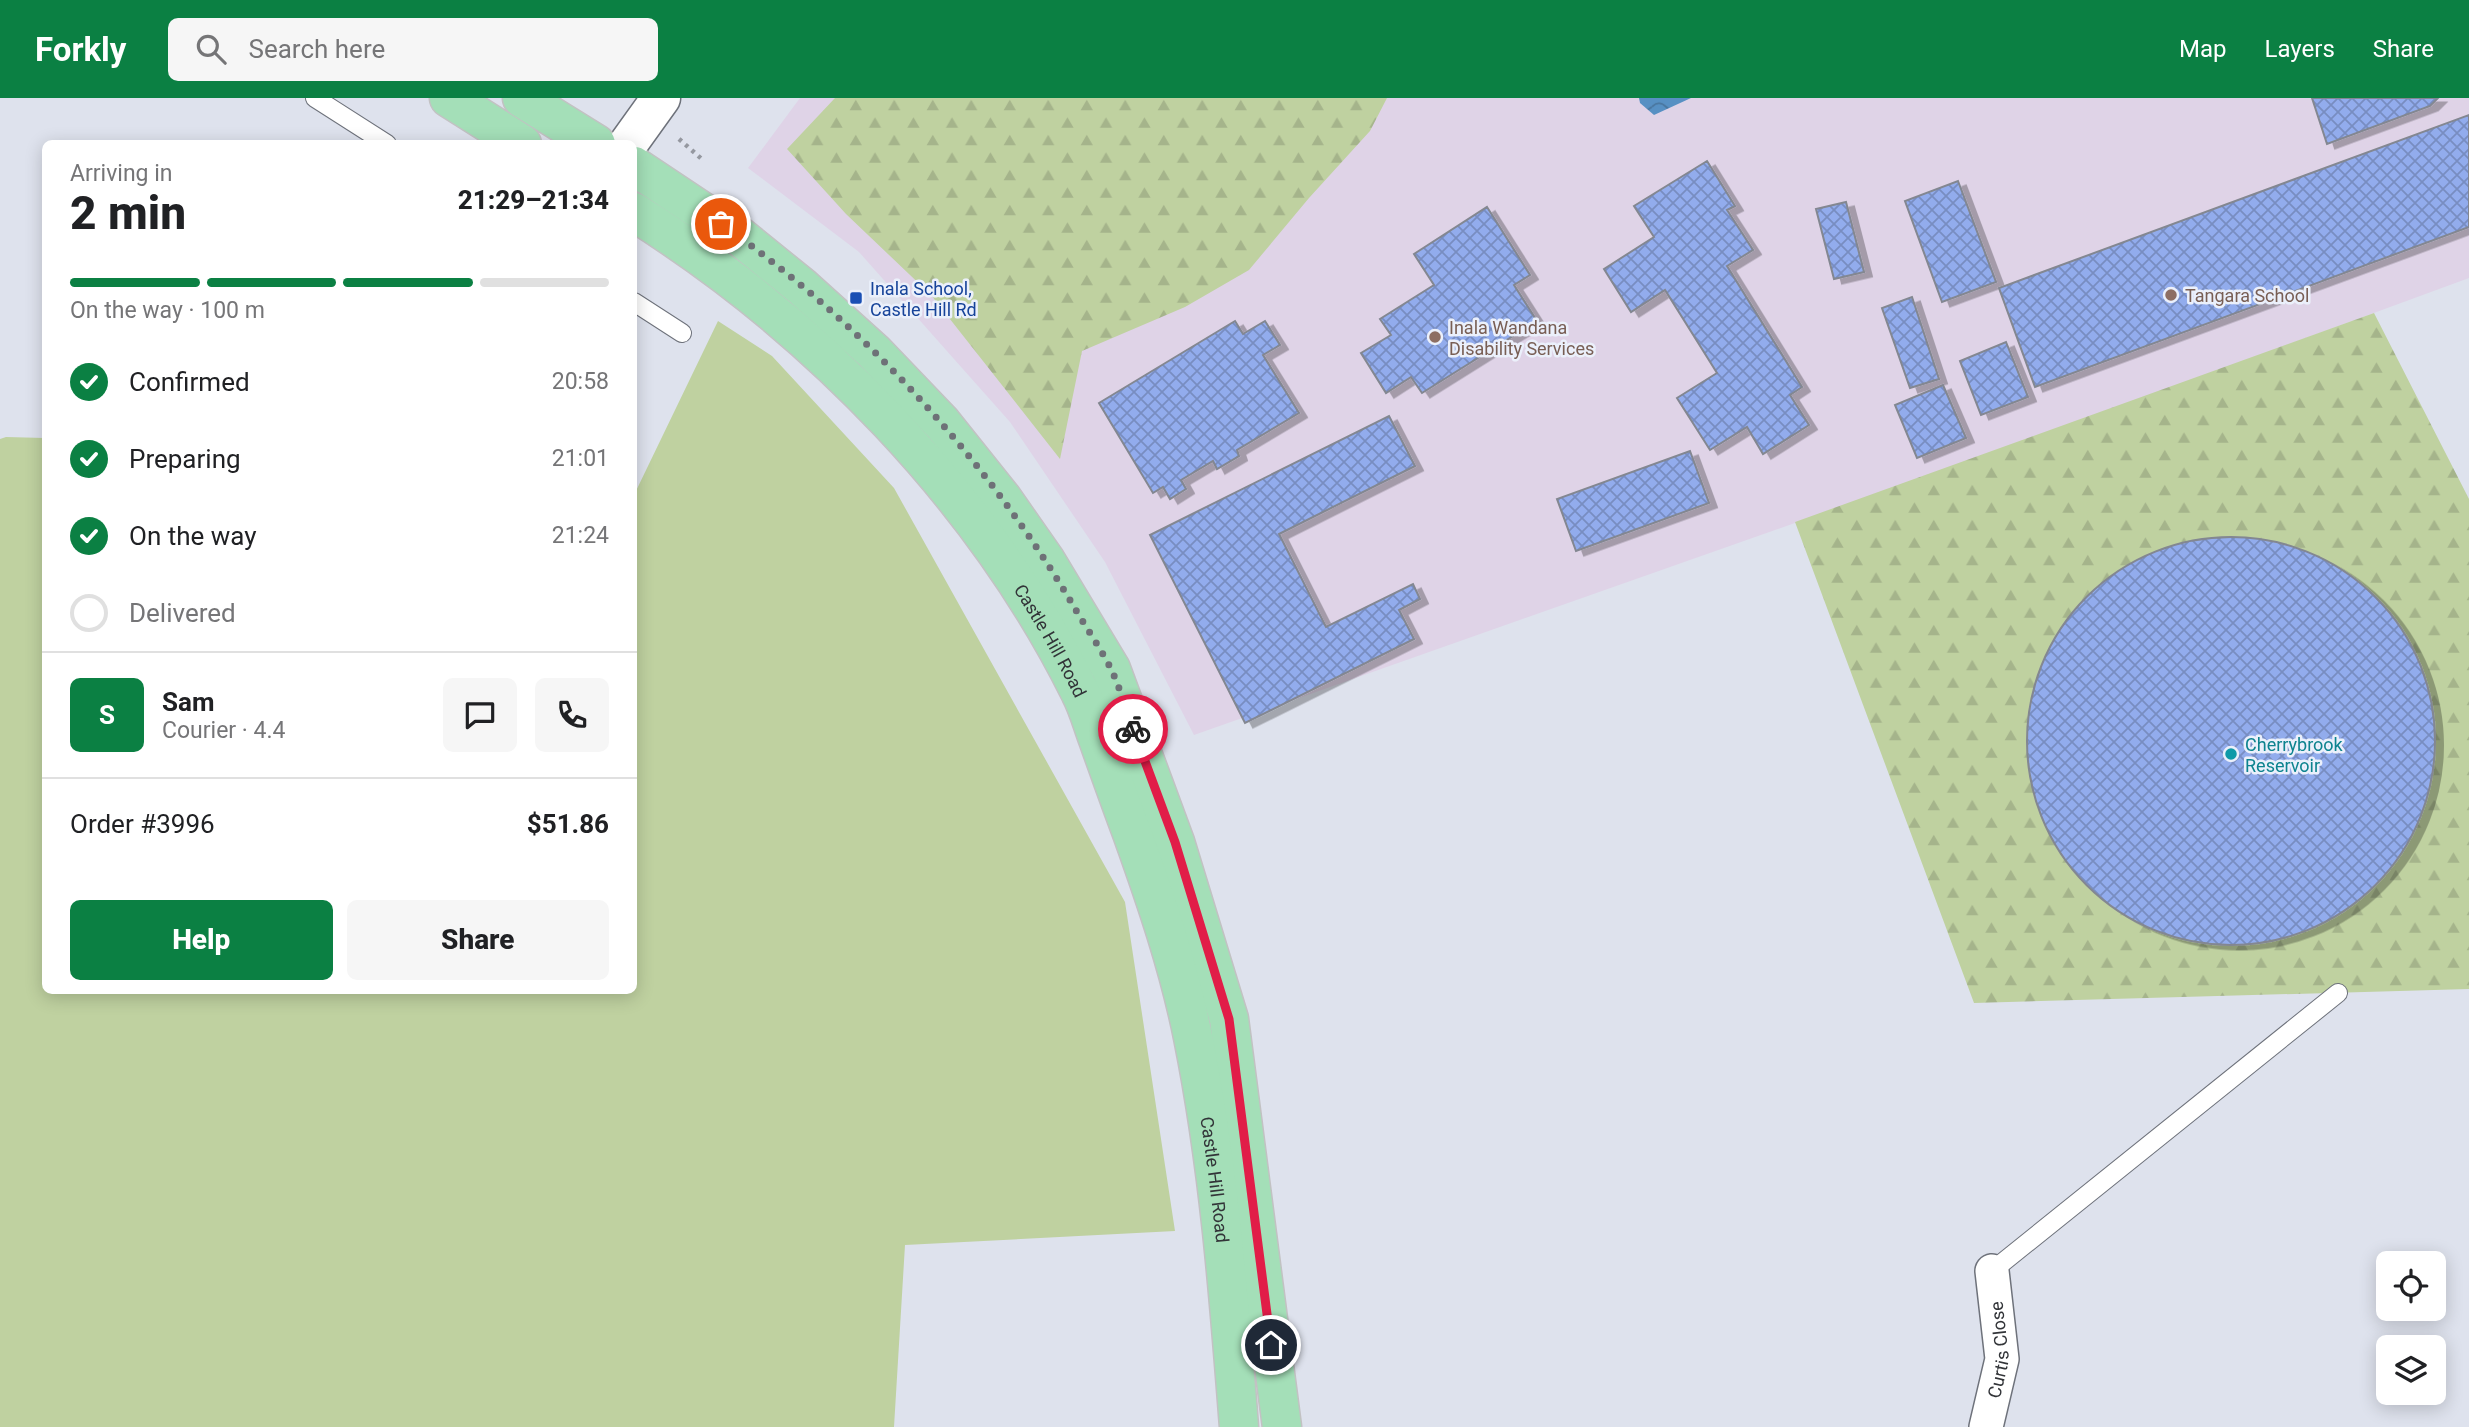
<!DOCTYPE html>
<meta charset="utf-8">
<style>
body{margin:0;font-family:Roboto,sans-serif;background:#f6f6f6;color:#202124;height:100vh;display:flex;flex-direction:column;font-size:26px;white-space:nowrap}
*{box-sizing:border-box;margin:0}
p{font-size:23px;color:#757577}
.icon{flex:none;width:38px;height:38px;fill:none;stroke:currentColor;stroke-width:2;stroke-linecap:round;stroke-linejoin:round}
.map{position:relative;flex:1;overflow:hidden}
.sheet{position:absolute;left:42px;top:42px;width:595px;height:854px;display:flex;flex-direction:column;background:#fff;border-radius:10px;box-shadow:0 4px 18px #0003}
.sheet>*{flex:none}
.controls{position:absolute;left:2376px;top:1153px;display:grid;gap:14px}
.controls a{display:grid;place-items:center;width:70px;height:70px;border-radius:10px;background:#fff;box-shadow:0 4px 18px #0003;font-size:35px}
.pin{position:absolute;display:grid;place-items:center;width:60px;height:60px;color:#fff;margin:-30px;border:4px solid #fff;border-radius:50%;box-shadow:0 2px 7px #0007}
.courier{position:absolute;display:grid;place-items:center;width:70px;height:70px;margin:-35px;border:5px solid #e11d48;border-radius:50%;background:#fff;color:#222;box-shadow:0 2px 9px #0007}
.overview em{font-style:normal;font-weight:800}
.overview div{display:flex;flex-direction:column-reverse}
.overview{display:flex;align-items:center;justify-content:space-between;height:119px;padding:0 28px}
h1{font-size:46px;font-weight:800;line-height:52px}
.bar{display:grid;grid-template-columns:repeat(4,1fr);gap:10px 7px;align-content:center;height:84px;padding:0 28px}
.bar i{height:9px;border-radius:5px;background:#e0e0e0}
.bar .current{background:#0b8043}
.bar p{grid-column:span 4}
.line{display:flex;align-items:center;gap:18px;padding:0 28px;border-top:2px solid #e0e0e0}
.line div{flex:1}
.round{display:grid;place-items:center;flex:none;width:74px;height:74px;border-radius:10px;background:#f6f6f6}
ol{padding:0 28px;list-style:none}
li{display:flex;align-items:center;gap:21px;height:77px}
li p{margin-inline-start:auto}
li .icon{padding:7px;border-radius:50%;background:#0b8043;color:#fff;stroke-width:4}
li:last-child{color:#757577}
li i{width:38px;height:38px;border:4px solid #e0e0e0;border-radius:50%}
.button{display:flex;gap:14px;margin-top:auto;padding:14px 28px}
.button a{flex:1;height:80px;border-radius:10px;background:#0b8043;color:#fff;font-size:28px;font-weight:800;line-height:80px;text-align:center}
.button a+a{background:#f6f6f6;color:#202124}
header{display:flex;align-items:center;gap:42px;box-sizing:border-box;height:98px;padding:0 35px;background:#0b8043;color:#fff}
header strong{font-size:33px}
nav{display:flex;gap:38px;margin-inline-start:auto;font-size:24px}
.search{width:490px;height:63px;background:#f6f6f6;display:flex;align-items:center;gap:18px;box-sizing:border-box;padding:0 24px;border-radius:10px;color:#757577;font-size:26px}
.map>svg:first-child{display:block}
.education{fill:#dfd3e7}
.green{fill:#bfd1a0}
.forest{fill:url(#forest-firs)}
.water{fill:url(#water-waves)}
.building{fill:url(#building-cross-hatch);stroke:#838791;stroke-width:2;filter:url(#shadow)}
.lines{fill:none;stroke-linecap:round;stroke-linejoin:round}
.service-casing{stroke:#6e727b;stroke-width:20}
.minor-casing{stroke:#6e727b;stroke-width:36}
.tertiary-casing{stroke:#6e727b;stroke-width:41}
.primary-casing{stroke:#c2c2c3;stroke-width:41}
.path{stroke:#9598a0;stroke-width:4.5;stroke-dasharray:3.5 5;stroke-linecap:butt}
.service{stroke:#fff;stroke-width:18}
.minor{stroke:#fff;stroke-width:33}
.tertiary{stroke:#fff;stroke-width:38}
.primary{stroke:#a4dfb8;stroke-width:38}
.done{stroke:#6e7177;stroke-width:7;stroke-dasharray:0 12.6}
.route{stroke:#e11d48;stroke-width:9}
.education-dot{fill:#8d6e63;stroke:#ebf0fb;stroke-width:2.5}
.transit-dot{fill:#1a4fb4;stroke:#ebf0fb;stroke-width:2.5}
.culture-dot{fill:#0f9aa8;stroke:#ebf0fb;stroke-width:2.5}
.labels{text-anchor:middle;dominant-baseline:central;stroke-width:5;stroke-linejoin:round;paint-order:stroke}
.transit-label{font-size:18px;fill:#164399;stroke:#ebf0fb;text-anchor:start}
.education-label{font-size:18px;fill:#785e54;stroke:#ebf0fb;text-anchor:start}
.street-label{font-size:18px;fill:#323438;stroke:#ebf0fb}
.culture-label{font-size:18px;fill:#0d838f;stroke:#ebf0fb;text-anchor:start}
</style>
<header>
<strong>Forkly</strong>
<div class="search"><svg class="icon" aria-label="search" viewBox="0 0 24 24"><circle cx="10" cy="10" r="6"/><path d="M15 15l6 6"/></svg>Search here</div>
<nav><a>Map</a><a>Layers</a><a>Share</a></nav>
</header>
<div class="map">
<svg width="2469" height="1329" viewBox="0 0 2469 1329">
<defs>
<pattern id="forest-firs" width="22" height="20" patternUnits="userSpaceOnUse" patternTransform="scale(1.75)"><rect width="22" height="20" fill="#bfd1a0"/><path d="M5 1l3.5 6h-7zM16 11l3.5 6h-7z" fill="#a5b48b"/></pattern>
<pattern id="water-waves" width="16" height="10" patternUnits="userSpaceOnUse" patternTransform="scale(1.75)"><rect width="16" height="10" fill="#5790c3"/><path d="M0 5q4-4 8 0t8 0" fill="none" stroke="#49769f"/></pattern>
<pattern id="building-cross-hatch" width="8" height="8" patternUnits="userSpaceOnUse" patternTransform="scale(1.75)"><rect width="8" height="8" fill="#92aced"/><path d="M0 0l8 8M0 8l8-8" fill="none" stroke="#788dc1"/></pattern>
<filter id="shadow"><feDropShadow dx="8" dy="4.5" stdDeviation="0" flood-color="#0004"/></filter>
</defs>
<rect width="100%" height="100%" fill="#dee2ed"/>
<path class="education" d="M 800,0 L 2469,0 L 2469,180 L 1979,360 L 1194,637 L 1105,464 L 1010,324 L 859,154 L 748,70 Z"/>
<path class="green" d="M 718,223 L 772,258 L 894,390 L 1125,804 L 1175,1133 L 905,1147 L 894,1329 L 0,1329 L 0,341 L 6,339 L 45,340 L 46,892 L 634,892 L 634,397 Z"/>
<path class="forest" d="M 835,0 L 1387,0 L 1370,33 L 1309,100 L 1249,172 L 1185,209 L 1082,253 L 1060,361 L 931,197 L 846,116 L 787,51 Z
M 2374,215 L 2469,401 L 2469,891 L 1974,905 L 1795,424 Z"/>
<path class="water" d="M 1639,0 L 1691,0 L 1654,17 L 1640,5 Z"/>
<path class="building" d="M 2312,0 L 2438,0 L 2430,8 L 2327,46 Z
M 2469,17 L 2469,129 L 2035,289 L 1999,190 Z
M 1707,63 L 1735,108 L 1727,112 L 1753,152 L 1727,168 L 1802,289 L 1790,297 L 1809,327 L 1763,356 L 1747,329 L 1710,352 L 1677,300 L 1717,275 L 1665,192 L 1631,214 L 1604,171 L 1654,139 L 1634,108 Z
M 1958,83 L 1996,184 L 1942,204 L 1905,103 Z
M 1846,104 L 1864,174 L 1834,181 L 1816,111 Z
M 1487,109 L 1530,177 L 1514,187 L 1537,223 L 1422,295 L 1411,279 L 1386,295 L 1361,255 L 1391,237 L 1380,221 L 1434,187 L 1414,156 Z
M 1912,199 L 1939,281 L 1910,290 L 1882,210 Z
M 1235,223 L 1243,236 L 1265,223 L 1280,247 L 1263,257 L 1299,315 L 1237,352 L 1239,358 L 1217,371 L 1213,363 L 1181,382 L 1186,391 L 1170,401 L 1163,389 L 1153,395 L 1099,305 Z
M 2006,244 L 2028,299 L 1981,317 L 1960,263 Z
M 1943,287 L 1966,340 L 1917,360 L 1895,307 Z
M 1389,318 L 1415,368 L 1279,436 L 1326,529 L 1413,486 L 1420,501 L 1399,512 L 1414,541 L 1245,625 L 1150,437 Z
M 1690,353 L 1709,405 L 1576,453 L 1557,401 Z
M2027 643a204 204 0 1 1 408 0a204 204 0 1 1-408 0Z"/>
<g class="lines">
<defs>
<path id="service" d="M 315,0 L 387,46
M 634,204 L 682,235
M 1992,1173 L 2338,895"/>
<g id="minor">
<path id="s1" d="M 1986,1329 L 2002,1261 L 1992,1173"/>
</g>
<path id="tertiary" d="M 628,46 L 661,0"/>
<g id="primary">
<path d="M 449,0 L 522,46"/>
<path d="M 522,0 L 596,46"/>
<path d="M 634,68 L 739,138 L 802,189 L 874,254 L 942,325 L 1002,400 L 1046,463 L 1111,571 L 1175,744 L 1229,921 L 1282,1329"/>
<path id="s2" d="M 634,114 C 816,228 984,400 1080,594 C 1088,609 1092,625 1098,641 C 1109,672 1120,703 1132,735 C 1156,802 1179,869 1193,939 C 1219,1068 1229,1199 1239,1329"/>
</g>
</defs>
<use href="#service" class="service-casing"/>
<use href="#minor" class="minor-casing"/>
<use href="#tertiary" class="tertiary-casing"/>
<use href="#primary" class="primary-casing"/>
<path class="path" d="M 679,41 L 704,63"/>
<use href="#service" class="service"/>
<use href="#minor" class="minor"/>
<use href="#tertiary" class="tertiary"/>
<use href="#primary" class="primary"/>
</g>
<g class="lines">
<path class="done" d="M 721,126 C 862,224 985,359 1073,507 C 1085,528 1100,549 1111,571 C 1120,590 1126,611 1133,631"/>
<path class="route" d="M 1133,631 L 1175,744 L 1229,921 L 1271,1247"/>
</g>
<g class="education-dot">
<circle cx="2171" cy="197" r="7"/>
<circle cx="1435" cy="239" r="7"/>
</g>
<rect class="transit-dot" x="849" y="193" width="14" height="14" rx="3.5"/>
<circle class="culture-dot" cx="2231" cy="656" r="7"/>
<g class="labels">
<g class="transit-label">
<text x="870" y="190">Inala School,<tspan x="870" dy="21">Castle Hill Rd</tspan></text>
</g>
<g class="education-label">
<text x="2185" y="197">Tangara School</text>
<text x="1449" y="229">Inala Wandana<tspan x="1449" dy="21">Disability Services</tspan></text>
</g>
<g class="street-label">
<text stroke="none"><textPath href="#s2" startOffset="604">Castle Hill Road</textPath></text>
<text stroke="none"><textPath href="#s2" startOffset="1171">Castle Hill Road</textPath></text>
<text stroke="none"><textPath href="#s1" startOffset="79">Curtis Close</textPath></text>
</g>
<g class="culture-label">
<text x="2245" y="646">Cherrybrook<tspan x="2245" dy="21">Reservoir</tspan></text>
</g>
</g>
</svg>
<div class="controls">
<a><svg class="icon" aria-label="locate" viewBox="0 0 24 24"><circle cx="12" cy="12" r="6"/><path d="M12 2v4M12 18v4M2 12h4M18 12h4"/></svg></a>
<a><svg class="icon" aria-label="layers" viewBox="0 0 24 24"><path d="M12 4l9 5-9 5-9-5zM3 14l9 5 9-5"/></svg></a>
</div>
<div class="pin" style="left:721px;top:126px;background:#ea580c"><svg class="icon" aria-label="bag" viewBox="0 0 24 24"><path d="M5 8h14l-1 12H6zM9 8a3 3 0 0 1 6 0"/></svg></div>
<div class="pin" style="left:1271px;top:1247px;background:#1f2937"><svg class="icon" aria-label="home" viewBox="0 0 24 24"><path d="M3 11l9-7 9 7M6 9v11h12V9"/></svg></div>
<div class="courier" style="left:1133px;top:631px"><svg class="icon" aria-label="bike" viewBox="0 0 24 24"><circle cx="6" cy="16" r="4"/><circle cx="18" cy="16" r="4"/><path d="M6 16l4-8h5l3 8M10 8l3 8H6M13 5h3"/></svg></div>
<section class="sheet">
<div class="overview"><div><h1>2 min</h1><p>Arriving in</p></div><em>21:29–21:34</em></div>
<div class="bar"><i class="current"></i><i class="current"></i><i class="current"></i><i></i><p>On the way · 100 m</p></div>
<ol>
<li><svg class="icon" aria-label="check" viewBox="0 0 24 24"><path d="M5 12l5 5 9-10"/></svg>Confirmed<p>20:58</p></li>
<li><svg class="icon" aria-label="check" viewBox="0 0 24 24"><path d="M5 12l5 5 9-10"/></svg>Preparing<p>21:01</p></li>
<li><svg class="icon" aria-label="check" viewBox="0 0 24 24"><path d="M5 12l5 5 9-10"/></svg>On the way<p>21:24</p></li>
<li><i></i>Delivered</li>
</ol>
<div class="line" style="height:126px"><b class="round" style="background:#0b8043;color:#fff">S</b><div><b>Sam</b><p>Courier · 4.4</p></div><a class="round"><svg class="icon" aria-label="chat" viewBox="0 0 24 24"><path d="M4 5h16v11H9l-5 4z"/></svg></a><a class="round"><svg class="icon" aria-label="phone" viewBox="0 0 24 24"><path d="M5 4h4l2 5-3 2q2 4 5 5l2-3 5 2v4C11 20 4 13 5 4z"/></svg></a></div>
<div class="line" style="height:91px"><div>Order #3996</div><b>$51.86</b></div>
<div class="button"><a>Help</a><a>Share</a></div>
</section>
</div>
